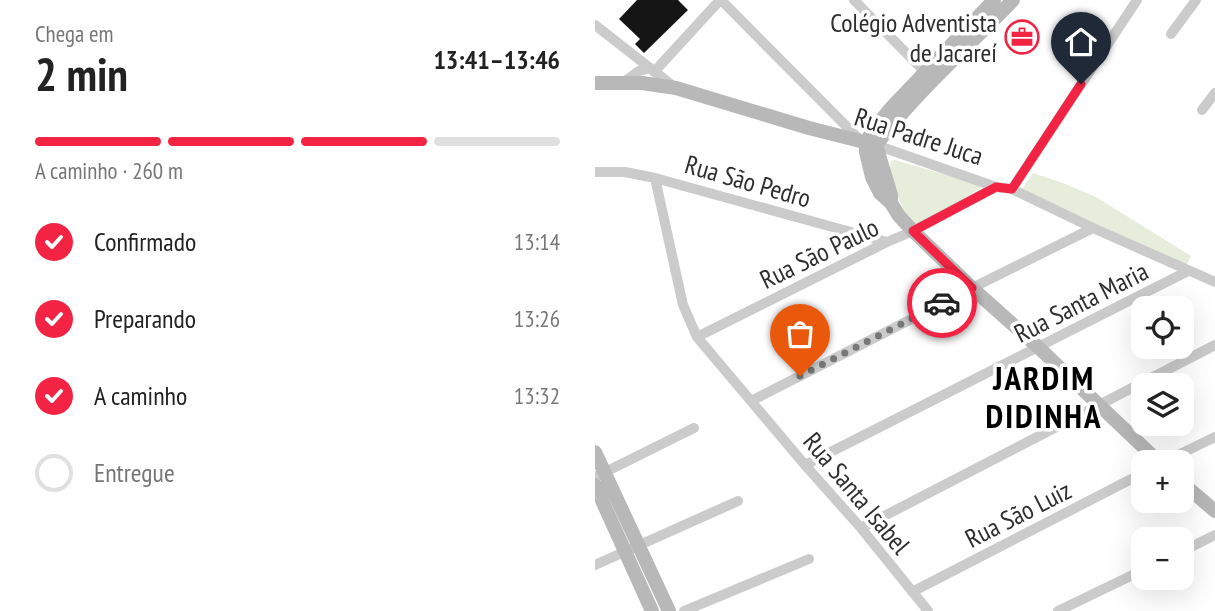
<!DOCTYPE html>
<html lang="pt">
<meta charset="utf-8">
<style>
body{margin:0;font-family:"PT Sans Narrow",sans-serif;background:#f6f6f6;color:#222;height:100vh;display:flex;flex-direction:column;font-size:26px;white-space:nowrap}
*{box-sizing:border-box;margin:0}
p{font-size:23px;color:#767676}
.icon{flex:none;width:38px;height:38px;fill:none;stroke:currentColor;stroke-width:2;stroke-linecap:round;stroke-linejoin:round}
.map{position:relative;flex:1;overflow:hidden}
.drawer{display:flex;flex-direction:column;background:#fff;width:595px}
.drawer>*{flex:none}
.tools{position:absolute;left:536px;top:296px;display:grid;gap:14px}
.tools a{display:grid;place-items:center;width:63px;height:63px;border-radius:14px;background:#fff;box-shadow:0 7px 28px #0002;font-size:35px}
.pin{position:absolute;display:grid;place-items:center;width:60px;height:60px;color:#fff;margin:-72px -30px;border-radius:50% 50% 50% 0;rotate:-45deg;box-shadow:0 0 7px #0007}
.pin .icon{rotate:45deg}
.courier{position:absolute;display:grid;place-items:center;width:70px;height:70px;margin:-35px;border:5px solid #f32343;border-radius:50%;background:#fff;color:#222;box-shadow:0 2px 9px #0007}
.summary em{font-style:normal;font-weight:700}
.summary div{display:flex;flex-direction:column-reverse}
.summary{display:flex;align-items:center;justify-content:space-between;height:119px;padding:0 35px}
h1{font-size:46px;font-weight:700;line-height:52px}
.bar{display:grid;grid-template-columns:repeat(4,1fr);gap:10px 7px;align-content:center;height:84px;padding:0 35px}
.bar i{height:9px;border-radius:5px;background:#e0e0e0}
.bar .current{background:#f32343}
.bar p{grid-column:span 4}
ol{padding:0 35px;list-style:none}
li{display:flex;align-items:center;gap:21px;height:77px}
li p{margin-inline-start:auto}
li .icon{padding:7px;border-radius:50%;background:#f32343;color:#fff;stroke-width:4}
li:last-child{color:#767676}
li i{width:38px;height:38px;border:4px solid #e0e0e0;border-radius:50%}
main{display:flex;flex:1;min-height:0}
.map>svg:first-child{display:block}
.green{fill:#e6eddb}
.building{fill:#151515}
.lines{fill:none;stroke-linecap:round;stroke-linejoin:round}
.street{stroke:#cbcbcb;stroke-width:10}
.secondary{stroke:#b8b8b8;stroke-width:14}
.done{stroke:#777;stroke-width:7;stroke-dasharray:0 12.6}
.route{stroke:#f32343;stroke-width:9}
.labels{text-anchor:middle;dominant-baseline:central;stroke-width:7;stroke-linejoin:round;paint-order:stroke}
.poi-label{font-size:26px;fill:#2e2e2e;stroke:#fff;text-anchor:end}
.street-label{font-size:26px;fill:#2e2e2e;stroke:#fff}
.district-label{font-size:33px;font-weight:bold;letter-spacing:2px;fill:#000;stroke:#fff}
</style>
<main>
<section class="drawer">
<div class="summary"><div><h1>2 min</h1><p>Chega em</p></div><em>13:41–13:46</em></div>
<div class="bar"><i class="current"></i><i class="current"></i><i class="current"></i><i></i><p>A caminho · 260 m</p></div>
<ol>
<li><svg class="icon" aria-label="check" viewBox="0 0 24 24"><path d="M5 12l5 5 9-10"/></svg>Confirmado<p>13:14</p></li>
<li><svg class="icon" aria-label="check" viewBox="0 0 24 24"><path d="M5 12l5 5 9-10"/></svg>Preparando<p>13:26</p></li>
<li><svg class="icon" aria-label="check" viewBox="0 0 24 24"><path d="M5 12l5 5 9-10"/></svg>A caminho<p>13:32</p></li>
<li><i></i>Entregue</li>
</ol>
</section>
<div class="map">
<svg width="620" height="611" viewBox="0 0 620 611">
<rect width="100%" height="100%" fill="#fff"/>
<path class="green" d="M 300,160 L 385,185 L 387,187 L 327,225 L 323,226 L 314,221 C 306,203 292,180 296,161 Z
M 438,173 L 468,183 L 501,197 L 596,256 L 591,266 L 503,227 L 427,189 Z"/>
<path class="building" d="M 42,0 L 83,0 L 93,10 L 49,53 L 40,44 L 45,39 L 24,19 Z"/>
<g class="lines">
<path class="street" d="M 126,0 L 265,140
M 259,0 L 330,72
M 0,25 L 78,86
M 576,34 L 601,0
M 59,72 L 125,0
M 27,83 L 44,71 L 55,68
M 607,110 L 620,93
M 281,145 L 401,187 L 417,189 L 498,228 L 620,282
M 0,172 L 30,172 L 60,178 L 292,242
M 60,178 L 88,305 L 102,337 L 210,465 L 266,528 L 333,611
M 417,189 L 542,0
M 102,337 L 292,242 L 318,231 L 401,187
M 156,401 L 377,288 L 498,228
M 569,462 L 620,437
M 210,465 L 593,271
M 0,477 L 99,428
M 266,528 L 620,345
M 586,552 L 620,535
M 0,565 L 143,501
M 317,592 L 548,473
M 89,611 L 214,559
M 463,611 L 548,570"/>
<path class="secondary" d="M 399,0 L 295,109 L 276,133 L 271,143 L 271,152 L 277,177 L 285,193 L 296,203 L 304,216 L 318,231 L 377,288 L 443,347 L 564,462
M 0,83 L 47,83 L 81,88 L 214,128 L 281,145
M 281,145 C 321,92 372,48 418,0
M 281,145 L 296,195 L 296,203
M 0,452 L 74,611
M 586,482 L 620,511
M 0,485 L 57,611"/>
</g>
<g class="lines">
<path class="done" d="M 205,376 L 347,303"/>
<path class="route" d="M 347,303 L 377,288 L 318,231 L 401,187 L 417,189 L 486,84"/>
</g>
<defs>
<symbol id="office-ring" viewBox="-11 -11 22 22"><circle r="9.5" fill="#fff" stroke="#f32343" stroke-width="1.5"/><path d="M-6-3h4V-5.5h4V-3h4V5H-6ZM-1-4.5V-3h2v-1.5ZM-6 0V1H6V0Z" fill="#f32343"/></symbol>
</defs>
<g fill-rule="evenodd">
<use href="#office-ring" x="408" y="18" width="38" height="38"/>
</g>
<g class="labels">
<g class="poi-label">
<text x="402" y="22">Colégio Adventista<tspan x="402" dy="30">de Jacareí</tspan></text>
</g>
<g class="street-label">
<text transform="translate(324 136) rotate(18)">Rua Padre Juca</text>
<text transform="translate(153 181) rotate(16)">Rua São Pedro</text>
<text transform="translate(224 253) rotate(-26)">Rua São Paulo</text>
<text transform="translate(486 302) rotate(-27)">Rua Santa Maria</text>
<text transform="translate(262 493) rotate(50)">Rua Santa Isabel</text>
<text transform="translate(423 514) rotate(-27)">Rua São Luiz</text>
</g>
<g class="district-label">
<text x="449" y="377">JARDIM<tspan x="449" dy="38">DIDINHA</tspan></text>
</g>
</g>
</svg>
<div class="tools">
<a><svg class="icon" aria-label="locate" viewBox="0 0 24 24"><circle cx="12" cy="12" r="6"/><path d="M12 2v4M12 18v4M2 12h4M18 12h4"/></svg></a>
<a><svg class="icon" aria-label="layers" viewBox="0 0 24 24"><path d="M12 4l9 5-9 5-9-5zM3 14l9 5 9-5"/></svg></a>
<a>+</a>
<a>−</a>
</div>
<div class="pin" style="left:205px;top:376px;background:#ea580c"><svg class="icon" aria-label="bag" viewBox="0 0 24 24"><path d="M5 8h14l-1 12H6zM9 8a3 3 0 0 1 6 0"/></svg></div>
<div class="pin" style="left:486px;top:84px;background:#1f2937"><svg class="icon" aria-label="home" viewBox="0 0 24 24"><path d="M3 11l9-7 9 7M6 9v11h12V9"/></svg></div>
<div class="courier" style="left:347px;top:303px"><svg class="icon" aria-label="car" viewBox="0 0 24 24"><path d="M5 17H2v-5l4-1 3-4h7l3 4 3 1v5h-3M9 17h6M6 11h13"/><circle cx="7" cy="17" r="2"/><circle cx="17" cy="17" r="2"/></svg></div>
</div>
</main>
